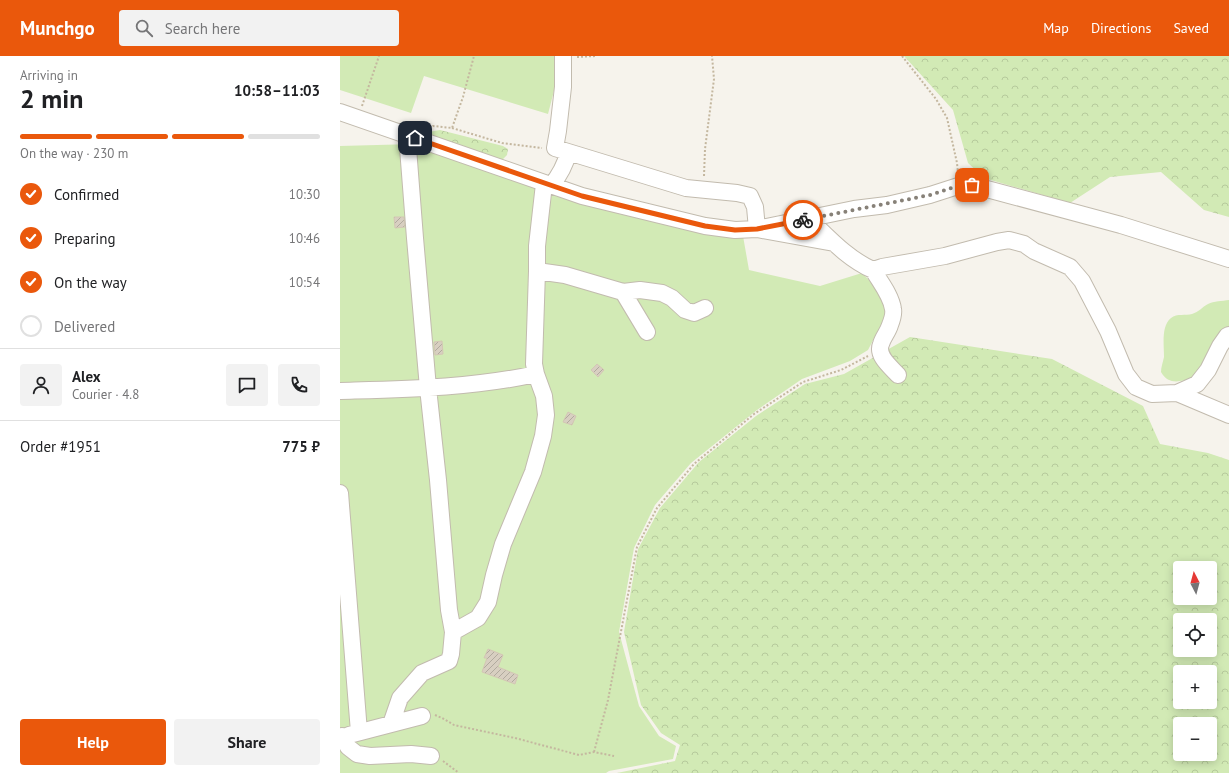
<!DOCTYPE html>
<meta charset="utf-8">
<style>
body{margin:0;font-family:"PT Sans",sans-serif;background:#f2f2f2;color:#202124;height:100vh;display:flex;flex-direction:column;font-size:15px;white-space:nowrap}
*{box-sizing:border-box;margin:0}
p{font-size:13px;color:#757577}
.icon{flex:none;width:22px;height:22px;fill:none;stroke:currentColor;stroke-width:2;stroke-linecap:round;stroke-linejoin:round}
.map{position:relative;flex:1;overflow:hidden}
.sheet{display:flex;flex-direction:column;background:#fff;width:340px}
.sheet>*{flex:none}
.needle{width:26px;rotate:354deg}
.fabs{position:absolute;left:833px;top:505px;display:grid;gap:8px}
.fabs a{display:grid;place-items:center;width:44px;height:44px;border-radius:4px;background:#fff;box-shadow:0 2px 10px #0003;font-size:20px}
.pin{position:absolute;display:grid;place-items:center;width:34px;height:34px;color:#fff;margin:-17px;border-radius:8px;box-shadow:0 2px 6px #0006}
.courier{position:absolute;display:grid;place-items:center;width:40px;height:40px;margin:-20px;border:3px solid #ea580c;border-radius:50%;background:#fff;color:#222;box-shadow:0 1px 5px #0007}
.summary em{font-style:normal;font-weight:700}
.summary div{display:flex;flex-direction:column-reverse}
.summary{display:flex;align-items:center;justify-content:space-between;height:68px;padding:0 20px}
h1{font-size:26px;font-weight:700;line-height:30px}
.bar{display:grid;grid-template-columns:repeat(4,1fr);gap:6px 4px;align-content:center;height:48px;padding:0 20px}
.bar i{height:5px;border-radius:3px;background:#e0e0e0}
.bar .on{background:#ea580c}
.bar p{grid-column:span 4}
.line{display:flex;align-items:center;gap:10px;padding:0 20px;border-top:1px solid #e0e0e0}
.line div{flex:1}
.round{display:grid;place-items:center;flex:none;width:42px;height:42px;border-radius:4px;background:#f2f2f2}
ol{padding:0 20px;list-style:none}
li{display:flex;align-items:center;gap:12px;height:44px}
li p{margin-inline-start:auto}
li .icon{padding:4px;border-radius:50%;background:#ea580c;color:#fff;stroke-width:4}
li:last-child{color:#757577}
li i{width:22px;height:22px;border:2px solid #e0e0e0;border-radius:50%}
.primary-button{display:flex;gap:8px;margin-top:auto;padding:8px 20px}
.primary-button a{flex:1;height:46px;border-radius:4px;background:#ea580c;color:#fff;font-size:16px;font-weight:700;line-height:46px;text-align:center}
.primary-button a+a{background:#f2f2f2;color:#202124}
header{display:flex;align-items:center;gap:24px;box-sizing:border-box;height:56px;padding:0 20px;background:#ea580c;color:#fff}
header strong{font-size:19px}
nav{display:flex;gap:22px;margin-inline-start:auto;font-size:14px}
.search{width:280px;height:36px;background:#f2f2f2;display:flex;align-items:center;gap:10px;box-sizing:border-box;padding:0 14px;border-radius:4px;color:#757577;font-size:15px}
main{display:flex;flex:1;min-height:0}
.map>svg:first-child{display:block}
.green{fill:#d2eab5}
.forest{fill:url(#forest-crowns);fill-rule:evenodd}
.building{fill:url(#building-hatch);stroke:#d3c7b4}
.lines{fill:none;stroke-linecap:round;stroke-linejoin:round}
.minor-casing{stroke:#c2bbae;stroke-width:18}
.path{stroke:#c4b79f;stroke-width:2;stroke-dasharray:2 2;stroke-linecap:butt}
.minor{stroke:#fff;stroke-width:16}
.done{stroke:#878178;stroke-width:4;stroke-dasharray:0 7.2}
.route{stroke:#ea580c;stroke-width:5}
</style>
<header>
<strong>Munchgo</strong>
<div class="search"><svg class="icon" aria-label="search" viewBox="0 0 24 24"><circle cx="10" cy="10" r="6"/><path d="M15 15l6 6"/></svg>Search here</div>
<nav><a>Map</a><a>Directions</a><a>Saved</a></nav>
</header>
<main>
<section class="sheet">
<div class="summary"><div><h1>2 min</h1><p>Arriving in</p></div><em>10:58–11:03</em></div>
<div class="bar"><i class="on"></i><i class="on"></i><i class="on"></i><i></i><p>On the way · 230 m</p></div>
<ol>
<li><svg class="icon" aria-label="check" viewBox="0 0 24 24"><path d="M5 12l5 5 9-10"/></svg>Confirmed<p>10:30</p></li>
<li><svg class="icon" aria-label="check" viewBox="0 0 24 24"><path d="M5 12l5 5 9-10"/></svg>Preparing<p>10:46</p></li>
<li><svg class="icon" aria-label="check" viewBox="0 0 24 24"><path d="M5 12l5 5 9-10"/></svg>On the way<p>10:54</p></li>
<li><i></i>Delivered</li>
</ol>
<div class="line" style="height:72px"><a class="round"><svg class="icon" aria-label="person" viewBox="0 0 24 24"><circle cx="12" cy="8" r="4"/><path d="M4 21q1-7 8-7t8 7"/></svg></a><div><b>Alex</b><p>Courier · 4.8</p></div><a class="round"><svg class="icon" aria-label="chat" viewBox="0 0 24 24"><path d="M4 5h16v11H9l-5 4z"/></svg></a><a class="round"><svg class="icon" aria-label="phone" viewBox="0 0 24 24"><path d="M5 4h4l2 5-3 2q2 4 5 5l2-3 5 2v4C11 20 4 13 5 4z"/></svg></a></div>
<div class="line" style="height:52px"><div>Order #1951</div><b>775 ₽</b></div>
<div class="primary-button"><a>Help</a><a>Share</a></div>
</section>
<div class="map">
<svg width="889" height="717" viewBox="0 0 889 717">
<defs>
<pattern id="forest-crowns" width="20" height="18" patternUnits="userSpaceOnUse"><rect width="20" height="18" fill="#d2eab5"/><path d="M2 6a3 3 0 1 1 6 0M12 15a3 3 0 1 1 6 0" fill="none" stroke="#b6ca9c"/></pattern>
<pattern id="building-hatch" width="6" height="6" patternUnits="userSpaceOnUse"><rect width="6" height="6" fill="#d8cfc1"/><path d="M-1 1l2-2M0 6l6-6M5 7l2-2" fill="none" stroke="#b1aa9e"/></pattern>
</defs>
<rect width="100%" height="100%" fill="#f6f3ec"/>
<path class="green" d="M 0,0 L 223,0 L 208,58 L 84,20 L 71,57 L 0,34 Z
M 74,88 L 403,180 L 409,214 L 480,230 L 522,217 L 552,247 L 528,294 L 510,305 L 462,323 L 417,354 L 351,407 L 315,449 L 294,492 L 279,576 L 299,650 L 319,680 L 336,690 L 333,703 L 269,715 L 266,717 L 0,717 L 0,90 Z
M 889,244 L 889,273 L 854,322 C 841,325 829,330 821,316 C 821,311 823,306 824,301 C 824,289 821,270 831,262 C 837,257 846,260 852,258 C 859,256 862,251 868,248 C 874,245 882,245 889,244 Z"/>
<path class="forest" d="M 564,0 L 889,0 L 889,161 L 864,154 L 821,116 L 770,121 L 730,147 L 644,122 L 628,107 L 613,54 Z
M 100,74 L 163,90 L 168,93 L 167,99 L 162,104 L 88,80 L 88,76 Z
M 570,281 L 712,303 L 803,350 L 820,388 L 868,397 L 889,404 L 889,717 L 277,717 L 335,705 L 340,689 L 321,677 L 301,649 L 284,576 L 298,493 L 320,452 L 359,406 L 416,360 L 465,328 L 504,318 ZM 840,512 L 870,512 L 870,542 L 840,542 ZM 840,564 L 870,564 L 870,594 L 840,594 ZM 840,616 L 870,616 L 870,646 L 840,646 ZM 840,668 L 870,668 L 870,698 L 840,698 Z"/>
<path class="building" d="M 54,161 L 64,161 L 65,171 L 55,172 Z
M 102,285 L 103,298 L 95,299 L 94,286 Z
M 257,308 L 264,314 L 258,321 L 251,314 Z
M 228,356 L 236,360 L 232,369 L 223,366 Z
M 148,593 L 163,599 L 158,611 L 178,619 L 175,628 L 142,616 L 147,602 L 144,602 Z"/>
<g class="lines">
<defs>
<path id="minor" d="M 223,0 L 223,31 L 218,75 L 215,92 L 346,132 L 397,137 L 410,140 L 415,151 L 417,173 L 494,187
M 0,56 L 242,140 L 365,170 L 395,174 L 417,173 L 514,153 L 547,149 L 590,139 L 618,130 L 632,129 L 781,169 L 889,203
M 211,130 C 219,120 225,110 228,97
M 469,163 C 489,182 508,203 533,214 L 542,211 L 605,200 L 657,186 L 669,184 L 684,188 L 694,195 L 730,211 L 742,225 L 768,275 L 786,318 L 796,331 L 812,338 L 837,337 L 857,328 L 868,314 L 880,290 L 887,280 L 889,279
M 533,214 C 540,226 551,239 553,253 C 554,258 552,264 550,269 C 548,276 543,281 541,288 C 536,300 551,311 558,319
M 197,215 L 225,219 L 283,236 L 300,234 L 322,237 L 332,242 L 345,254 L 354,257 L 365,252
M 283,236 L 307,276
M 0,335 C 65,333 132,332 196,318
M 837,337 L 889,359
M 0,437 L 19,676
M 113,576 L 138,562 L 148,546 L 154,519 L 163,488 L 193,416 L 203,380 L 206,359 L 204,340 L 196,318 L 194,308 L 197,215 L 197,190 L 204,128
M 51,668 L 60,642 L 82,617 L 109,605 L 111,598 L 113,576 L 109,554 L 98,424 L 88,332 L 75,182 L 67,79
M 9,679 L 82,660
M 2,680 L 8,691 L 17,698 L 30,700 L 71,698 L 91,700"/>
</defs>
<use href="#minor" class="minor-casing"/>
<path class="path" d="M 562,0 L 596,43 L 607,62 L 617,107 L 618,117
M 237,1 L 256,0
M 22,50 L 39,0
M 89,72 L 93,70 L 112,72 L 123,41 L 134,0
M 112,72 L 162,87 L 202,92
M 364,120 L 365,93 L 374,23 L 372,0
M 95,659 L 102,662 L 114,669 L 175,682 L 239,699 L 254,696 L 274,700
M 254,696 L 268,644 L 297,491 L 317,452 L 354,408 L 414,358 L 463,326 L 501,314 L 528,300
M 103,705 L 119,717"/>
<use href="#minor" class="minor"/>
</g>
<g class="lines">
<path class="done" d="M 463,164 L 590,139 L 618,130 L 632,129"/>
<path class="route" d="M 75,82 L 242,140 L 365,170 L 395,174 L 417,173 L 463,164"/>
</g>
</svg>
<div class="fabs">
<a><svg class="needle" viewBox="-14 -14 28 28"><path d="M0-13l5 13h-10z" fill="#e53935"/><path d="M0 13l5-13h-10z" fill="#757577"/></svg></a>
<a><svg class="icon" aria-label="locate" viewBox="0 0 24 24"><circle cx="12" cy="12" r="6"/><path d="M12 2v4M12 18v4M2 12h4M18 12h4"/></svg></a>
<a>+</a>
<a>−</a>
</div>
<div class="pin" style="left:632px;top:129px;background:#ea580c"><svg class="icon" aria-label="bag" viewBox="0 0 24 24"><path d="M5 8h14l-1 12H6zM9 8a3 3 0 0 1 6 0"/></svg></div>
<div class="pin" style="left:75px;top:82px;background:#1f2937"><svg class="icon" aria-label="home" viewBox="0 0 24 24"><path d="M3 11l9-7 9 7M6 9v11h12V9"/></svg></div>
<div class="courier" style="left:463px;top:164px"><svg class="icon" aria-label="bike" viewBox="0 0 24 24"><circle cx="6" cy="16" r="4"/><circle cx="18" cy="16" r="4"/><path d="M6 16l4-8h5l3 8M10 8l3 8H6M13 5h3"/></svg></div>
</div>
</main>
